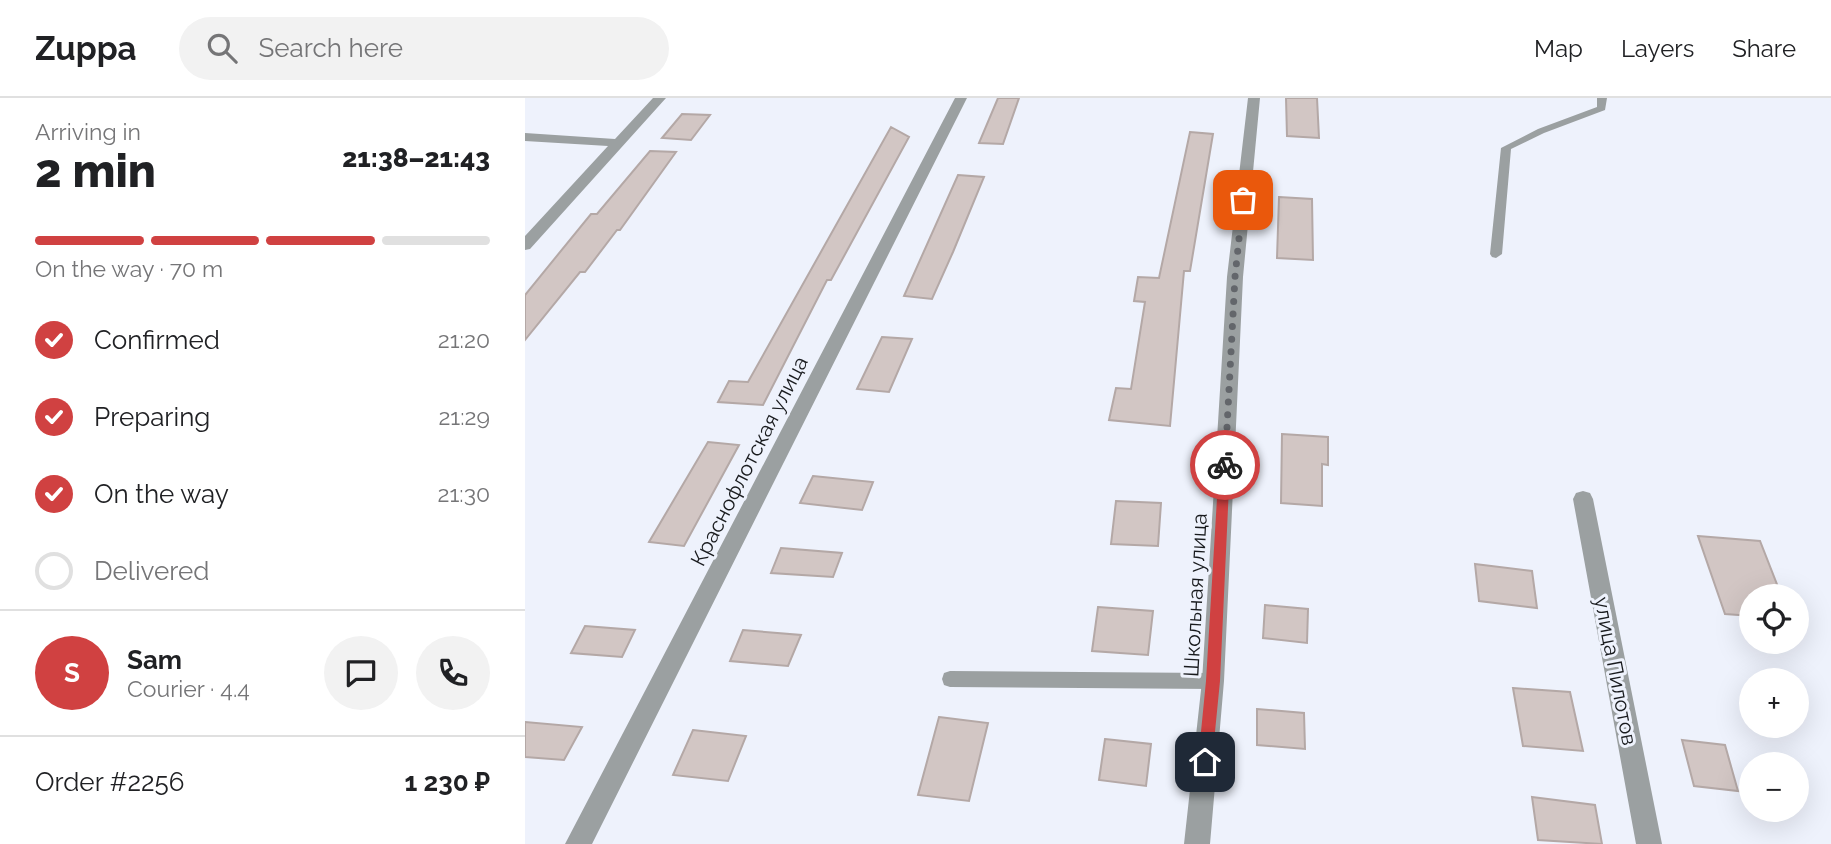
<!DOCTYPE html>
<meta charset="utf-8">
<style>
body{margin:0;font-family:Raleway,sans-serif;background:#f2f2f2;color:#202124;height:100vh;display:flex;flex-direction:column;font-size:26px;white-space:nowrap}
*{box-sizing:border-box;margin:0}
p{font-size:23px;color:#757577}
.icon{flex:none;width:38px;height:38px;fill:none;stroke:currentColor;stroke-width:2;stroke-linecap:round;stroke-linejoin:round}
.map{position:relative;flex:1;overflow:hidden}
.drawer{display:flex;flex-direction:column;background:#fff;width:525px}
.drawer>*{flex:none}
.controls{position:absolute;left:1214px;top:486px;display:grid;gap:14px}
.controls a{display:grid;place-items:center;width:70px;height:70px;border-radius:50%;background:#fff;box-shadow:0 7px 28px #0002;font-size:35px}
.pin{position:absolute;display:grid;place-items:center;width:60px;height:60px;color:#fff;margin:-30px;border-radius:14px;box-shadow:0 4px 10px #0006}
.courier{position:absolute;display:grid;place-items:center;width:70px;height:70px;margin:-35px;border:5px solid #d04141;border-radius:50%;background:#fff;color:#222;box-shadow:0 2px 9px #0007}
.head em{font-style:normal;font-weight:800}
.head div{display:flex;flex-direction:column-reverse}
.head{display:flex;align-items:center;justify-content:space-between;height:119px;padding:0 35px}
h1{font-size:46px;font-weight:800;line-height:52px}
.bar{display:grid;grid-template-columns:repeat(4,1fr);gap:10px 7px;align-content:center;height:84px;padding:0 35px}
.bar i{height:9px;border-radius:5px;background:#e0e0e0}
.bar .current{background:#d04141}
.bar p{grid-column:span 4}
.line{display:flex;align-items:center;gap:18px;padding:0 35px;border-top:2px solid #e0e0e0}
.line div{flex:1}
.round{display:grid;place-items:center;flex:none;width:74px;height:74px;border-radius:37px;background:#f2f2f2}
ol{padding:0 35px;list-style:none}
li{display:flex;align-items:center;gap:21px;height:77px}
li p{margin-inline-start:auto}
li .icon{padding:7px;border-radius:50%;background:#d04141;color:#fff;stroke-width:4}
li:last-child{color:#757577}
li i{width:38px;height:38px;border:4px solid #e0e0e0;border-radius:50%}
header{display:flex;align-items:center;gap:42px;box-sizing:border-box;height:98px;padding:0 35px;background:#fff;border-bottom:2px solid #e0e0e0}
header strong{font-size:33px}
nav{display:flex;gap:38px;margin-inline-start:auto;font-size:24px}
.search{width:490px;height:63px;background:#f2f2f2;display:flex;align-items:center;gap:18px;box-sizing:border-box;padding:0 24px;border-radius:38px;color:#757577;font-size:26px}
main{display:flex;flex:1;min-height:0}
.map>svg:first-child{display:block}
.building{fill:#d2c6c4;stroke:#b4a8a6;stroke-width:2}
.lines{fill:none;stroke-linecap:round;stroke-linejoin:round}
.service{fill:#9ba0a1;fill-rule:evenodd}
.minor{fill:#9ba0a1;fill-rule:evenodd}
.route{fill:#d04141}
.done{stroke:#63666b;stroke-width:7;stroke-dasharray:0 12.6}
.labels{text-anchor:middle;dominant-baseline:central;stroke-width:6;stroke-linejoin:round;paint-order:stroke}
.street-label{font-size:21px;fill:#181a1d;stroke:#eef2fc}
</style>
<header>
<strong>Zuppa</strong>
<div class="search"><svg class="icon" aria-label="search" viewBox="0 0 24 24"><circle cx="10" cy="10" r="6"/><path d="M15 15l6 6"/></svg>Search here</div>
<nav><a>Map</a><a>Layers</a><a>Share</a></nav>
</header>
<main>
<section class="drawer">
<div class="head"><div><h1>2 min</h1><p>Arriving in</p></div><em>21:38–21:43</em></div>
<div class="bar"><i class="current"></i><i class="current"></i><i class="current"></i><i></i><p>On the way · 70 m</p></div>
<ol>
<li><svg class="icon" aria-label="check" viewBox="0 0 24 24"><path d="M5 12l5 5 9-10"/></svg>Confirmed<p>21:20</p></li>
<li><svg class="icon" aria-label="check" viewBox="0 0 24 24"><path d="M5 12l5 5 9-10"/></svg>Preparing<p>21:29</p></li>
<li><svg class="icon" aria-label="check" viewBox="0 0 24 24"><path d="M5 12l5 5 9-10"/></svg>On the way<p>21:30</p></li>
<li><i></i>Delivered</li>
</ol>
<div class="line" style="height:126px"><b class="round" style="background:#d04141;color:#fff">S</b><div><b>Sam</b><p>Courier · 4.4</p></div><a class="round"><svg class="icon" aria-label="chat" viewBox="0 0 24 24"><path d="M4 5h16v11H9l-5 4z"/></svg></a><a class="round"><svg class="icon" aria-label="phone" viewBox="0 0 24 24"><path d="M5 4h4l2 5-3 2q2 4 5 5l2-3 5 2v4C11 20 4 13 5 4z"/></svg></a></div>
<div class="line" style="height:91px"><div>Order #2256</div><b>1 230 ₽</b></div>
</section>
<div class="map">
<svg width="1306" height="746" viewBox="0 0 1306 746">
<rect width="100%" height="100%" fill="#eef2fc"/>
<path class="building" d="M 473,0 L 494,0 L 478,46 L 454,45 Z
M 761,0 L 792,0 L 794,40 L 762,38 Z
M 157,16 L 185,17 L 166,42 L 137,40 Z
M 366,29 L 384,39 L 306,182 L 302,182 L 238,307 L 193,304 L 204,283 L 223,284 Z
M 665,34 L 688,36 L 665,173 L 659,173 L 645,328 L 584,322 L 591,290 L 606,291 L 620,204 L 609,203 L 613,179 L 634,180 Z
M 125,53 L 151,54 L 95,132 L 92,132 L 60,174 L 55,174 L 0,242 L 0,197 L 66,116 L 72,116 Z
M 433,77 L 459,79 L 428,154 L 407,201 L 379,198 Z
M 754,99 L 787,101 L 788,162 L 752,160 Z
M 357,239 L 387,241 L 364,294 L 332,291 Z
M 757,336 L 803,339 L 803,367 L 797,366 L 797,408 L 756,405 Z
M 183,344 L 214,347 L 159,448 L 124,444 Z
M 288,378 L 348,384 L 337,412 L 275,405 Z
M 591,403 L 636,405 L 633,448 L 586,446 Z
M 1173,438 L 1235,443 L 1257,499 L 1227,499 L 1227,518 L 1200,516 Z
M 256,450 L 317,455 L 308,479 L 246,475 Z
M 950,466 L 1007,473 L 1012,510 L 954,503 Z
M 740,507 L 783,511 L 782,545 L 738,540 Z
M 573,509 L 628,513 L 623,557 L 567,553 Z
M 60,528 L 110,532 L 97,559 L 46,555 Z
M 218,532 L 276,537 L 263,568 L 205,563 Z
M 988,590 L 1045,594 L 1058,653 L 998,648 Z
M 732,611 L 779,615 L 780,651 L 732,647 Z
M 414,619 L 463,625 L 444,703 L 393,697 Z
M 0,624 L 57,629 L 39,662 L 0,659 Z
M 168,632 L 221,638 L 203,683 L 148,677 Z
M 580,641 L 626,646 L 621,688 L 574,682 Z
M 1157,642 L 1200,647 L 1213,693 L 1169,688 Z
M 1007,699 L 1070,707 L 1077,746 L 1013,742 Z"/>
<g class="lines">
<path class="service" d="M 1072,0 L 1082,0 L 1080,12 L 1019,35 L 986,51 L 977,156 L 971,160 L 967,159 L 965,156 L 976,50 L 1013,31 L 1072,9 Z
M 425,573 L 688,575 L 694,577 L 696,583 L 694,589 L 688,591 L 425,589 L 419,587 L 417,581 L 419,575 Z"/>
<path class="minor" d="M 128,0 L 141,0 L 5,151 L 0,152 L 0,138 L 83,48 L 0,43 L 0,35 L 90,41 Z
M 430,0 L 442,0 L 67,746 L 40,746 Z
M 723,0 L 735,0 L 718,179 L 699,583 L 685,746 L 659,746 L 677,583 L 702,179 Z
M 1058,393 L 1065,395 L 1068,401 L 1137,746 L 1111,746 L 1048,401 L 1051,395 Z"/>
</g>
<path class="route" d="M 700,362 L 705,367 L 695,583 L 687,664 L 680,671 L 673,664 L 681,583 L 694,367 Z"/>
<g class="lines">
<path class="done" d="M 700,367 L 710,179 L 718,102"/>
</g>
<g class="labels">
<g class="street-label">
<text transform="translate(224 363) rotate(-63)">Краснофлотская улица</text>
<text transform="translate(670 497) rotate(-87)">Школьная улица</text>
<text transform="translate(1091 573) rotate(79)">улица Пилотов</text>
</g>
</g>
</svg>
<div class="controls">
<a><svg class="icon" aria-label="locate" viewBox="0 0 24 24"><circle cx="12" cy="12" r="6"/><path d="M12 2v4M12 18v4M2 12h4M18 12h4"/></svg></a>
<a>+</a>
<a>−</a>
</div>
<div class="pin" style="left:718px;top:102px;background:#ea580c"><svg class="icon" aria-label="bag" viewBox="0 0 24 24"><path d="M5 8h14l-1 12H6zM9 8a3 3 0 0 1 6 0"/></svg></div>
<div class="pin" style="left:680px;top:664px;background:#1f2937"><svg class="icon" aria-label="home" viewBox="0 0 24 24"><path d="M3 11l9-7 9 7M6 9v11h12V9"/></svg></div>
<div class="courier" style="left:700px;top:367px"><svg class="icon" aria-label="bike" viewBox="0 0 24 24"><circle cx="6" cy="16" r="4"/><circle cx="18" cy="16" r="4"/><path d="M6 16l4-8h5l3 8M10 8l3 8H6M13 5h3"/></svg></div>
</div>
</main>
